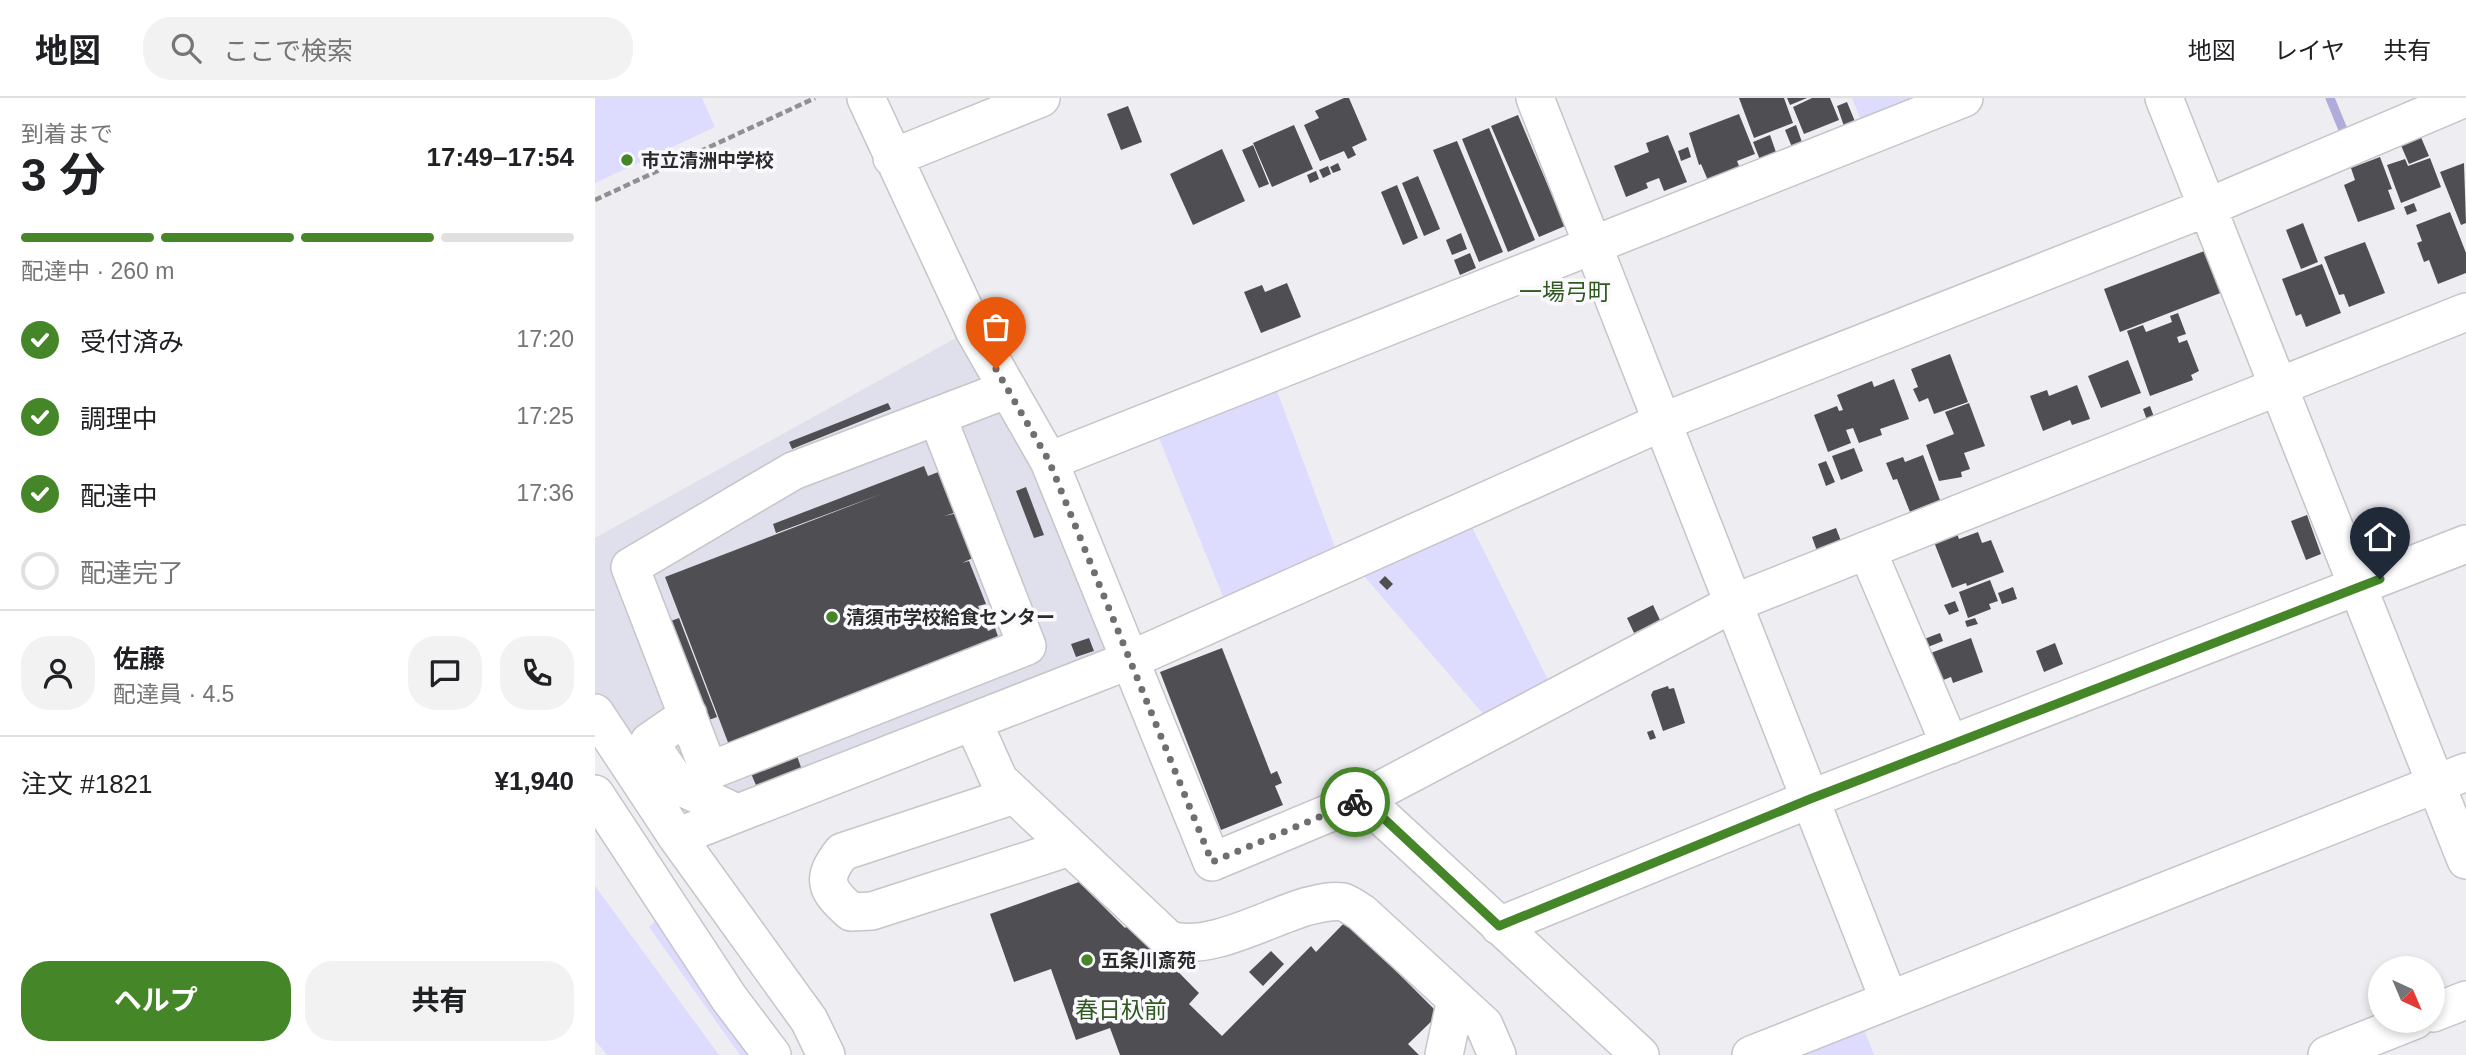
<!DOCTYPE html>
<html lang="ja">
<meta charset="utf-8">
<style>
body{margin:0;font-family:Helvetica,"Noto Sans JP",sans-serif;background:#f2f2f2;color:#202124;height:100vh;display:flex;flex-direction:column;font-size:26px;white-space:nowrap}
*{box-sizing:border-box;margin:0}
p{font-size:23px;color:#757577}
.icon{flex:none;width:38px;height:38px;fill:none;stroke:currentColor;stroke-width:2;stroke-linecap:round;stroke-linejoin:round}
.map{position:relative;flex:1;overflow:hidden}
.sheet{display:flex;flex-direction:column;background:#fff;width:595px}
.sheet>*{flex:none}
.needle{width:46px;rotate:136deg}
.tools{position:absolute;left:1773px;top:858px;display:grid;gap:14px}
.tools a{display:grid;place-items:center;width:77px;height:77px;border-radius:50%;background:#fff;box-shadow:0 4px 10px #0003;font-size:35px}
.pin{position:absolute;display:grid;place-items:center;width:60px;height:60px;color:#fff;margin:-72px -30px;border-radius:50% 50% 50% 0;rotate:-45deg;box-shadow:0 0 7px #0007}
.pin .icon{rotate:45deg}
.courier{position:absolute;display:grid;place-items:center;width:70px;height:70px;margin:-35px;border:5px solid #458628;border-radius:50%;background:#fff;color:#222;box-shadow:0 2px 9px #0007}
.summary em{font-style:normal;font-weight:700}
.summary div{display:flex;flex-direction:column-reverse}
.summary{display:flex;align-items:center;justify-content:space-between;height:119px;padding:0 21px}
h1{font-size:46px;font-weight:700;line-height:52px}
.bar{display:grid;grid-template-columns:repeat(4,1fr);gap:10px 7px;align-content:center;height:84px;padding:0 21px}
.bar i{height:9px;border-radius:5px;background:#e0e0e0}
.bar .selected{background:#458628}
.bar p{grid-column:span 4}
.line{display:flex;align-items:center;gap:18px;padding:0 21px;border-top:2px solid #e0e0e0}
.line div{flex:1}
.round{display:grid;place-items:center;flex:none;width:74px;height:74px;border-radius:28px;background:#f2f2f2}
ol{padding:0 21px;list-style:none}
li{display:flex;align-items:center;gap:21px;height:77px}
li p{margin-inline-start:auto}
li .icon{padding:7px;border-radius:50%;background:#458628;color:#fff;stroke-width:4}
li:last-child{color:#757577}
li i{width:38px;height:38px;border:4px solid #e0e0e0;border-radius:50%}
.primary-button{display:flex;gap:14px;margin-top:auto;padding:14px 21px}
.primary-button a{flex:1;height:80px;border-radius:28px;background:#458628;color:#fff;font-size:28px;font-weight:700;line-height:80px;text-align:center}
.primary-button a+a{background:#f2f2f2;color:#202124}
header{display:flex;align-items:center;gap:42px;box-sizing:border-box;height:98px;padding:0 35px;background:#fff;border-bottom:2px solid #e0e0e0}
header strong{font-size:33px}
nav{display:flex;gap:38px;margin-inline-start:auto;font-size:24px}
.search{width:490px;height:63px;background:#f2f2f2;display:flex;align-items:center;gap:18px;box-sizing:border-box;padding:0 24px;border-radius:28px;color:#757577;font-size:26px}
main{display:flex;flex:1;min-height:0}
.map>svg:first-child{display:block}
.built{fill:#e0dfec}
.green{fill:#dddbfe}
.lines{fill:none;stroke-linecap:round;stroke-linejoin:round}
.stream{stroke:#afacdc;stroke-width:9}
.building{fill:#4f4e53}
.minor-casing{stroke:#c5c5ca;stroke-width:40}
.path{stroke:#909093;stroke-width:4.5;stroke-dasharray:7 3.5;stroke-linecap:butt}
.minor{stroke:#fff;stroke-width:37}
.done{stroke:#6f6f71;stroke-width:7;stroke-dasharray:0 12.6}
.route{stroke:#458628;stroke-width:9}
.poi-dot{fill:#458628;stroke:#fafafe;stroke-width:2.5}
.labels{text-anchor:middle;dominant-baseline:central;stroke-width:7;stroke-linejoin:round;paint-order:stroke}
.poi-label{font-size:19px;font-weight:bold;fill:#2b2b2c;stroke:#fafafe;text-anchor:start}
.quarter-label{font-size:23px;fill:#2f591e;stroke:#fafafe}
</style>
<header>
<strong>地図</strong>
<div class="search"><svg class="icon" aria-label="search" viewBox="0 0 24 24"><circle cx="10" cy="10" r="6"/><path d="M15 15l6 6"/></svg>ここで検索</div>
<nav><a>地図</a><a>レイヤ</a><a>共有</a></nav>
</header>
<main>
<section class="sheet">
<div class="summary"><div><h1>3 分</h1><p>到着まで</p></div><em>17:49–17:54</em></div>
<div class="bar"><i class="selected"></i><i class="selected"></i><i class="selected"></i><i></i><p>配達中 · 260 m</p></div>
<ol>
<li><svg class="icon" aria-label="check" viewBox="0 0 24 24"><path d="M5 12l5 5 9-10"/></svg>受付済み<p>17:20</p></li>
<li><svg class="icon" aria-label="check" viewBox="0 0 24 24"><path d="M5 12l5 5 9-10"/></svg>調理中<p>17:25</p></li>
<li><svg class="icon" aria-label="check" viewBox="0 0 24 24"><path d="M5 12l5 5 9-10"/></svg>配達中<p>17:36</p></li>
<li><i></i>配達完了</li>
</ol>
<div class="line" style="height:126px"><a class="round"><svg class="icon" aria-label="person" viewBox="0 0 24 24"><circle cx="12" cy="8" r="4"/><path d="M4 21q1-7 8-7t8 7"/></svg></a><div><b>佐藤</b><p>配達員 · 4.5</p></div><a class="round"><svg class="icon" aria-label="chat" viewBox="0 0 24 24"><path d="M4 5h16v11H9l-5 4z"/></svg></a><a class="round"><svg class="icon" aria-label="phone" viewBox="0 0 24 24"><path d="M5 4h4l2 5-3 2q2 4 5 5l2-3 5 2v4C11 20 4 13 5 4z"/></svg></a></div>
<div class="line" style="height:91px"><div>注文 #1821</div><b>¥1,940</b></div>
<div class="primary-button"><a>ヘルプ</a><a>共有</a></div>
</section>
<div class="map">
<svg width="1871" height="957" viewBox="0 0 1871 957">
<rect width="100%" height="100%" fill="#ededf2"/>
<path class="built" d="M 368,236 L 437,356 L 511,551 L 507,560 L 100,723 L 82,718 L 0,597 L 0,440 Z"/>
<path class="green" d="M 0,0 L 107,0 L 120,29 L 0,85 Z
M 1257,0 L 1339,0 L 1268,27 Z
M 680,288 L 743,457 L 631,506 L 562,335 Z
M 874,423 L 954,584 L 890,618 L 763,471 Z
M 0,788 L 124,957 L 12,957 L 0,942 Z
M 67,818 L 163,957 L 145,957 L 54,829 Z
M 1266,924 L 1279,957 L 1184,957 Z"/>
<g class="lines">
<path class="stream" d="M 1735,0 L 1751,39"/>
</g>
<path class="building" d="M 749,0 L 754,0 L 772,42 L 757,49 L 761,57 L 753,61 L 749,53 L 725,63 L 709,27 L 724,20 L 720,13 Z
M 1144,0 L 1189,0 L 1198,25 L 1159,40 Z
M 1192,0 L 1212,0 L 1195,7 Z
M 1217,0 L 1235,0 L 1244,22 L 1209,36 L 1198,9 Z
M 1252,4 L 1261,26 L 1250,31 L 1242,8 Z
M 533,8 L 547,44 L 526,52 L 512,16 Z
M 1144,16 L 1160,56 L 1142,63 L 1146,73 L 1114,85 L 1106,66 L 1104,67 L 1094,35 Z
M 923,17 L 970,128 L 944,139 L 896,28 Z
M 699,27 L 718,71 L 677,89 L 658,45 Z
M 1201,27 L 1209,50 L 1199,54 L 1190,32 Z
M 894,30 L 940,142 L 913,154 L 867,41 Z
M 1073,37 L 1092,84 L 1069,93 L 1064,80 L 1051,85 L 1053,90 L 1031,99 L 1019,68 L 1054,54 L 1051,45 Z
M 1175,37 L 1183,60 L 1167,67 L 1158,44 Z
M 1825,37 L 1834,58 L 1814,66 L 1805,45 Z
M 862,43 L 908,154 L 884,164 L 838,52 Z
M 658,47 L 674,86 L 664,90 L 647,52 Z
M 1093,49 L 1096,59 L 1086,63 L 1083,53 Z
M 627,51 L 650,103 L 598,127 L 575,76 Z
M 1785,59 L 1797,91 L 1793,92 L 1800,111 L 1763,124 L 1749,87 L 1760,82 L 1756,70 Z
M 1835,60 L 1846,89 L 1806,105 L 1792,67 L 1810,61 L 1813,68 Z
M 743,65 L 746,72 L 738,75 L 735,69 Z
M 1869,65 L 1871,125 L 1866,127 L 1845,74 Z
M 733,68 L 736,76 L 728,80 L 724,72 Z
M 721,73 L 724,81 L 715,85 L 712,77 Z
M 823,78 L 845,131 L 829,138 L 807,85 Z
M 802,87 L 823,140 L 808,147 L 786,94 Z
M 1819,105 L 1822,113 L 1812,117 L 1809,109 Z
M 1855,114 L 1871,155 L 1871,175 L 1843,186 L 1834,162 L 1829,164 L 1822,145 L 1827,143 L 1821,127 Z
M 1708,125 L 1723,164 L 1706,171 L 1691,132 Z
M 866,135 L 872,151 L 857,157 L 851,142 Z
M 1770,144 L 1790,195 L 1754,209 L 1749,196 L 1744,197 L 1729,159 Z
M 1612,152 L 1628,194 L 1525,234 L 1509,191 Z
M 875,155 L 881,170 L 865,177 L 859,162 Z
M 1727,166 L 1746,215 L 1711,229 L 1706,216 L 1701,218 L 1687,181 Z
M 692,185 L 706,219 L 666,235 L 649,194 L 667,187 L 670,194 Z
M 1583,215 L 1591,236 L 1582,239 L 1584,245 L 1592,242 L 1604,273 L 1596,277 L 1598,282 L 1555,298 L 1532,233 L 1548,227 L 1551,234 L 1577,224 L 1575,218 Z
M 1355,256 L 1373,304 L 1339,316 L 1333,300 L 1324,304 L 1318,291 L 1323,289 L 1316,271 Z
M 1533,262 L 1546,295 L 1506,310 L 1493,278 Z
M 1299,281 L 1314,321 L 1285,331 L 1287,337 L 1264,345 L 1258,330 L 1251,332 L 1256,345 L 1233,354 L 1219,317 L 1242,308 L 1244,313 L 1248,312 L 1242,297 L 1277,283 L 1279,289 Z
M 1482,287 L 1495,321 L 1477,327 L 1475,322 L 1448,333 L 1435,298 L 1452,292 L 1454,298 Z
M 293,305 L 296,311 L 197,351 L 194,344 Z
M 1374,305 L 1390,348 L 1369,355 L 1375,371 L 1366,374 L 1367,379 L 1344,383 L 1331,347 L 1359,336 L 1350,314 Z
M 1555,308 L 1559,319 L 1552,322 L 1548,311 Z
M 1259,350 L 1268,373 L 1246,382 L 1237,358 Z
M 1328,357 L 1345,402 L 1315,414 L 1302,381 L 1298,382 L 1291,365 L 1308,359 L 1310,364 Z
M 1231,363 L 1240,384 L 1231,388 L 1223,366 Z
M 329,368 L 333,378 L 346,373 L 362,414 L 349,418 L 363,415 L 380,459 L 367,465 L 374,463 L 391,506 L 383,508 L 393,533 L 400,530 L 405,544 L 134,647 L 70,479 L 289,395 L 181,435 L 178,426 Z
M 431,389 L 449,437 L 439,440 L 421,393 Z
M 1712,417 L 1726,456 L 1711,462 L 1696,423 Z
M 1241,430 L 1246,443 L 1222,453 L 1217,439 Z
M 1383,434 L 1387,445 L 1396,442 L 1409,474 L 1372,488 L 1371,485 L 1357,490 L 1339,444 L 1362,436 L 1364,441 Z
M 790,478 L 798,486 L 792,492 L 784,484 Z
M 1395,482 L 1403,503 L 1394,506 L 1396,511 L 1373,520 L 1364,494 Z
M 1418,489 L 1422,501 L 1407,506 L 1403,495 Z
M 1360,503 L 1364,513 L 1354,517 L 1349,507 Z
M 1058,507 L 1065,522 L 1039,535 L 1032,520 Z
M 84,520 L 122,619 L 111,623 L 73,524 Z
M 1380,520 L 1383,526 L 1372,529 L 1370,523 Z
M 1345,535 L 1348,543 L 1328,551 L 1324,543 Z
M 494,540 L 499,553 L 481,559 L 476,546 Z
M 1376,540 L 1388,574 L 1358,585 L 1356,579 L 1343,584 L 1333,556 Z
M 1460,545 L 1468,566 L 1449,574 L 1441,553 Z
M 627,550 L 676,676 L 682,673 L 687,685 L 680,688 L 688,707 L 626,732 L 565,574 Z
M 1073,588 L 1074,591 L 1079,590 L 1090,625 L 1068,633 L 1056,597 L 1058,593 Z
M 1058,632 L 1061,640 L 1055,642 L 1052,634 Z
M 201,655 L 208,675 L 163,692 L 155,673 Z
M 484,784 L 530,830 L 535,825 L 604,895 L 594,906 L 627,938 L 716,848 L 721,854 L 751,823 L 844,916 L 813,946 L 824,957 L 525,957 L 515,930 L 481,942 L 456,871 L 419,884 L 395,816 Z
M 676,853 L 689,866 L 668,888 L 654,874 Z"/>
<g class="lines">
<defs>
<path id="minor" d="M 271,0 L 379,232 L 454,363 L 617,764 L 768,701 L 1139,505 L 1871,214
M 940,0 L 1294,902
M 1569,0 L 1871,762
M 297,60 L 446,0
M 342,318 L 432,548 L 114,673 L 35,469 L 198,373 L 413,291
M 454,363 L 1369,0
M 1272,452 L 1355,647
M 0,615 L 82,739 L 214,922 L 231,957
M 93,617 L 54,644 L 84,688 L 142,715
M 378,624 L 404,682 L 574,842 C 614,854 670,821 710,809 C 722,806 735,802 748,804 C 754,806 761,811 767,815 L 889,927 L 902,957
M 0,696 L 134,900 L 177,957
M 419,697 L 247,754 C 226,781 230,791 256,814 L 277,813 L 475,749
M 768,701 L 1045,957
M 82,739 L 535,562 L 1067,324 L 1613,109 L 1870,0
M 904,828 L 1215,701 L 1871,446
M 1838,915 L 1871,902
M 849,957 L 861,901
M 1156,957 L 1871,674
M 1732,957 L 1820,922"/>
</defs>
<use href="#minor" class="minor-casing"/>
<path class="path" d="M 0,102 L 220,0"/>
<use href="#minor" class="minor"/>
</g>
<g class="lines">
<path class="done" d="M 401,271 L 454,363 L 617,764 L 760,704"/>
<path class="route" d="M 760,704 L 768,701 L 904,828 L 1215,701 L 1785,481"/>
</g>
<g class="poi-dot">
<circle cx="32" cy="62" r="7"/>
<circle cx="237" cy="519" r="7"/>
<circle cx="492" cy="862" r="7"/>
</g>
<g class="labels">
<g class="poi-label">
<text x="46" y="62">市立清洲中学校</text>
<text x="251" y="519">清須市学校給食センター</text>
<text x="506" y="862">五条川斎苑</text>
</g>
<g class="quarter-label">
<text x="970" y="194">一場弓町</text>
<text x="526" y="912">春日杁前</text>
</g>
</g>
</svg>
<div class="tools">
<a><svg class="needle" viewBox="-14 -14 28 28"><path d="M0-13l5 13h-10z" fill="#e53935"/><path d="M0 13l5-13h-10z" fill="#757577"/></svg></a>
</div>
<div class="pin" style="left:401px;top:271px;background:#ea580c"><svg class="icon" aria-label="bag" viewBox="0 0 24 24"><path d="M5 8h14l-1 12H6zM9 8a3 3 0 0 1 6 0"/></svg></div>
<div class="pin" style="left:1785px;top:481px;background:#1f2937"><svg class="icon" aria-label="home" viewBox="0 0 24 24"><path d="M3 11l9-7 9 7M6 9v11h12V9"/></svg></div>
<div class="courier" style="left:760px;top:704px"><svg class="icon" aria-label="bike" viewBox="0 0 24 24"><circle cx="6" cy="16" r="4"/><circle cx="18" cy="16" r="4"/><path d="M6 16l4-8h5l3 8M10 8l3 8H6M13 5h3"/></svg></div>
</div>
</main>
